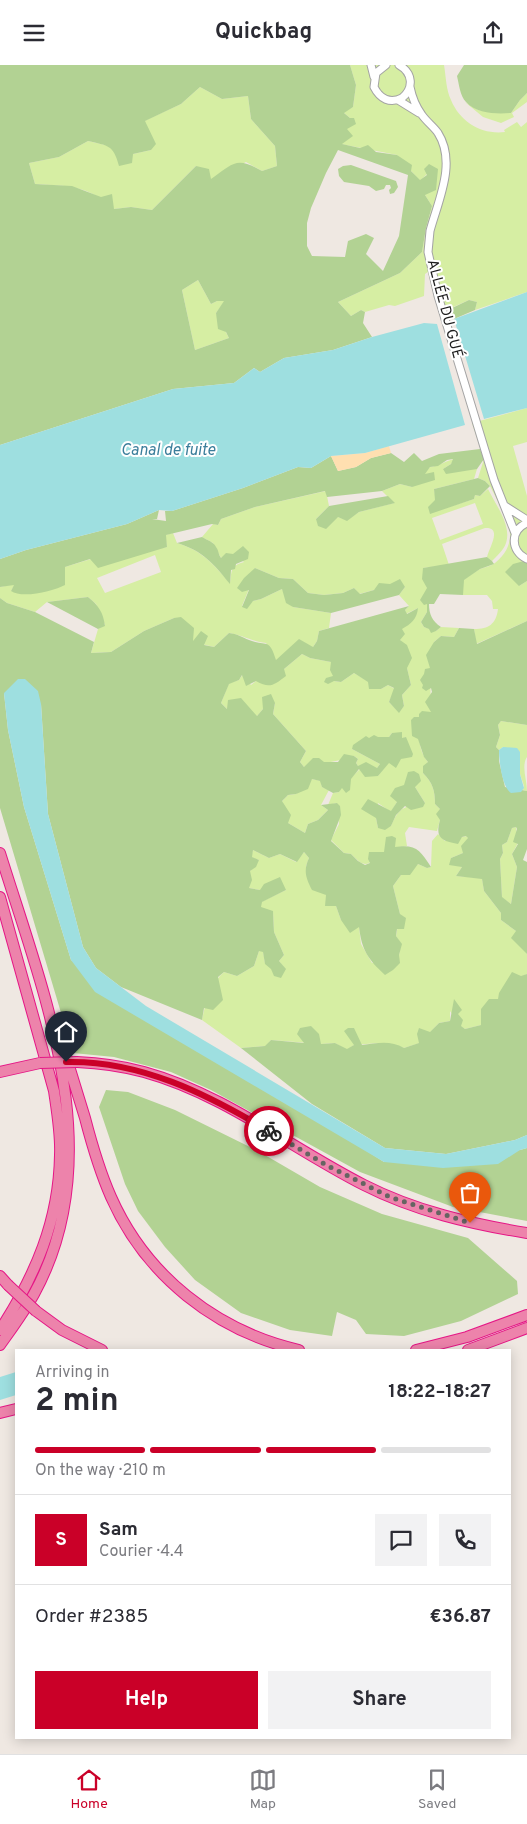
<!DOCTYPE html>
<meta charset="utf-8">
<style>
body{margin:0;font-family:Overpass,sans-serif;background:#f2f2f3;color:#2b2b33;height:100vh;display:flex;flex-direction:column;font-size:19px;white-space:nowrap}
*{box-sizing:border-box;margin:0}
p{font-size:16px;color:#7c7c81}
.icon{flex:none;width:28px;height:28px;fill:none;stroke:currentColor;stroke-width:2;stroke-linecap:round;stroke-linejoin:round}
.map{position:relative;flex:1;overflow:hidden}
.sheet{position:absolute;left:15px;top:1284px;width:496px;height:390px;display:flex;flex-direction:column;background:#fff;border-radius:0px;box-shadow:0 2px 12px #0003}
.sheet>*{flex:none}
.pin{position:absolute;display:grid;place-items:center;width:42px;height:42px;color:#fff;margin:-51px -21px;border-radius:50% 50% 50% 0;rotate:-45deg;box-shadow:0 0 5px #0007}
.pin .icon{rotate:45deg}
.courier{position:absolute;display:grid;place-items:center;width:50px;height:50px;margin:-25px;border:4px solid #ca0028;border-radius:50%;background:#fff;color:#222;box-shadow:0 1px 6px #0007}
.summary em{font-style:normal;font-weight:700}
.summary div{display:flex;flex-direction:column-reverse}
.summary{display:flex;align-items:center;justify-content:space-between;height:85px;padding:0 20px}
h1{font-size:32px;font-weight:700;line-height:38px}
.bar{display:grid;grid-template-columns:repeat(4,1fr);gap:8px 5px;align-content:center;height:60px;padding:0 20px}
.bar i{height:6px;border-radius:4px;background:#e1e1e2}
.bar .selected{background:#ca0028}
.bar p{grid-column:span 4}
.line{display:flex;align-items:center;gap:12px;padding:0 20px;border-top:1px solid #e1e1e2}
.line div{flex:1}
.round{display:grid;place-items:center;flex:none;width:52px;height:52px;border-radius:0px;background:#f2f2f3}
.button{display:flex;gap:10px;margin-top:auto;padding:10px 20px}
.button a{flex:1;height:58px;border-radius:0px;background:#ca0028;color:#fff;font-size:20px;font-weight:700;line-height:58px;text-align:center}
.button a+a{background:#f2f2f3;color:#2b2b33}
header{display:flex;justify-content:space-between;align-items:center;height:65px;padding:0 20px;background:#fff;font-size:22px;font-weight:700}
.tabs{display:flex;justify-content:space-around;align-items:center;height:70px;border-top:1px solid #e1e1e2;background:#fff;font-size:14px;color:#7c7c81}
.tabs a{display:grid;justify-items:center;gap:2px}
.tabs .selected{color:#ca0028}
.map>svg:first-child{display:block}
.grass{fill:#d6eea3;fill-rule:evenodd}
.forest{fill:#b2d293;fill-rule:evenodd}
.sand{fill:#ffdfb0}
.water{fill:#9edfe0}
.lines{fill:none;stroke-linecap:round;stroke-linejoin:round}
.minor-casing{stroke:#a4a4a4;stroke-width:9}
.highway-casing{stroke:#e51686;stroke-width:12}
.minor{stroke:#fff;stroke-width:7}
.highway{stroke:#ed83ab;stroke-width:10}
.highway-bridge-casing{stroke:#e51686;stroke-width:12;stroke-linecap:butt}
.highway-bridge{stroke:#ed83ab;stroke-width:10}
.done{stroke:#666462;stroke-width:5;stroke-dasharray:0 9}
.route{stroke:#ca0028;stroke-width:6}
.labels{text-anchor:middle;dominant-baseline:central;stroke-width:4;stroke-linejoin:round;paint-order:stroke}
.street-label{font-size:15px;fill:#1d1d1d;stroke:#fff}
.water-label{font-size:16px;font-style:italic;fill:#3b7e9b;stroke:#fff}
</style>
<header><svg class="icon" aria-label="menu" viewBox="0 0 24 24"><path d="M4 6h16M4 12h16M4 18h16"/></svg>Quickbag<svg class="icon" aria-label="share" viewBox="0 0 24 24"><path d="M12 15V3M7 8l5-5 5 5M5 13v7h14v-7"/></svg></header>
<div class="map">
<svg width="527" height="1689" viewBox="0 0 527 1689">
<rect width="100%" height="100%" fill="#efe8e2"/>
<path class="grass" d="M 350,0 L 444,0 C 446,11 446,25 451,35 C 460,57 482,70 505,67 L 504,65 L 517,57 L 521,62 L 527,57 L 527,227 L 475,245 L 477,237 L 469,235 L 440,248 L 428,207 L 425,209 L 424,231 L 395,241 L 389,240 L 365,247 L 361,245 L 351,251 L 338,237 L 400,208 L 422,187 L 426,163 L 432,141 L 425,130 L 427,109 L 420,116 L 397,90 L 341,79 L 350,53 L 343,47 L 353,42 L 356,20 Z
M 200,22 L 222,34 L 248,31 L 251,54 L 275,81 L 277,101 L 262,106 L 246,97 L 211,115 L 196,101 L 152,145 L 131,142 L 114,144 C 88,120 68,121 35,119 L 29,98 L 59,92 L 88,76 L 110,81 L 115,87 L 133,89 L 151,85 L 144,56 L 181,39 Z
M 527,28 L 527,37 L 512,48 L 514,52 L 501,58 L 483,52 L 465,37 L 478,45 L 511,48 L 520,35 Z
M 198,215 L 211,239 L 217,236 L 225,236 L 216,248 L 229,273 L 195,285 L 182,225 Z
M 527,343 L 527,377 L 513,381 L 527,431 L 527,496 L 519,521 L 527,516 L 527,556 L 476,579 L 474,564 C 489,564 496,559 498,544 L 493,544 L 492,536 L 487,530 L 463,530 L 463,515 C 469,511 474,507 480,504 C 485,502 491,501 495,498 C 525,473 503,448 490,421 L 485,416 L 478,413 L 484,394 L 472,358 Z
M 454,394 L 451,399 L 443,404 L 477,404 L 474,414 L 434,424 L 436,435 L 430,448 L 474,434 L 475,430 L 480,431 L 488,424 C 496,441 516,465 503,484 C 500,488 496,492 492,496 L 487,492 C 489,483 503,462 485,463 L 442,479 L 449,500 L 423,503 L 427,523 L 427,547 L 421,557 L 424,562 L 436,566 L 441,562 L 459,563 L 454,572 L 441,571 L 434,577 L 430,603 L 431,648 L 420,652 C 419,668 417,684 428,697 L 423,708 C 433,718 435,726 435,739 L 440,744 L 440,755 L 437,766 L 409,762 L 405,768 L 407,781 C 398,782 390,783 383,788 C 368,798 367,806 351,789 L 344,788 L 331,775 L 339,759 L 337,738 L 328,740 L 333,728 L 339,727 L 341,722 L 360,704 L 378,711 L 406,672 L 402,674 L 402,668 L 392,668 L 389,672 L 378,672 L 352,684 L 380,699 L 377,703 L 358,701 L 356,698 L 358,694 L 354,691 C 338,697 321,698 304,702 L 300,697 L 306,686 L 273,649 L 275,638 L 263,644 L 257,651 L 227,644 L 221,638 L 229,618 L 239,615 L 243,609 L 251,620 L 256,616 L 284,604 L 302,589 L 310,593 L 331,597 L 334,616 L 341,617 L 354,608 L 381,624 L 388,620 L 395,624 L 389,637 L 399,647 L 404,641 L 402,630 L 411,620 L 400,574 L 401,564 L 418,543 L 406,549 L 405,545 L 409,541 L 399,530 L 405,522 L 390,519 L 374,525 L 359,529 L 354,523 L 343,528 L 324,530 L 308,528 L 293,514 L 279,513 L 255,503 L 249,524 L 242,541 L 253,536 L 261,534 L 282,524 L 293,542 L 331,548 L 329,563 L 319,566 L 317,576 L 313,582 L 276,596 L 266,578 C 251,576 242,570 229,568 L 214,582 L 193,577 L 174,553 L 144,566 L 111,587 L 91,588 L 98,564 L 105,560 L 96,539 L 88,532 L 47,537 L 35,547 L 7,538 L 0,533 L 0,522 L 15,519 L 11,526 L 65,502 L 91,494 L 167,482 L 165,470 L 173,468 L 177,478 C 203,486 212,498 230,518 C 232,505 230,501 244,497 L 233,489 L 221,493 L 213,478 L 202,472 L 213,459 L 218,460 L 221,454 L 255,442 L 326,426 L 329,441 L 316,454 L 338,452 L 347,455 L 359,447 L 394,438 L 382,426 L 400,419 L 412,422 L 430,402 C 439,401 445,396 454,394 ZM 475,438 L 483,459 L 440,475 L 432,453 ZM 155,490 L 161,507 L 105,528 L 97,513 ZM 404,720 L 415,722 L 425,738 C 406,741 399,741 391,761 L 378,763 L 376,753 L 378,738 L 391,747 L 397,737 Z
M 501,656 L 527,660 L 527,692 C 521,701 527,715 527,726 L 523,725 L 524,721 L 520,709 L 503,682 L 499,685 L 496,682 L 500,670 L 498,660 Z
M 312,714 L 321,716 L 322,722 L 329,725 L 321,740 L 328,745 L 318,755 L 308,759 L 305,768 L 288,758 L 282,736 L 288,730 L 296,729 Z
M 516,762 L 518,778 L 512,789 L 517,802 L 511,839 L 502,833 L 500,794 L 503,788 L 502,780 L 507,777 L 512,763 Z
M 438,769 L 445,776 L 467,771 L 468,773 L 463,788 L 451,793 L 462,802 L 456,811 L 482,813 L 484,826 L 501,848 L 501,855 L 516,866 L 527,889 L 527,909 C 508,917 492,943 481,960 L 465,964 L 460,961 L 450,946 L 450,956 L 439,958 L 420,978 L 404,983 L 378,978 L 354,980 L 347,985 L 335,978 L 321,979 L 271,975 L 266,981 L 241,983 L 202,955 C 205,939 211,918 224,907 L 237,911 L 254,901 L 259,886 L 263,886 L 265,898 L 285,904 L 279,896 L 284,890 L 274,867 L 273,847 L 261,843 L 261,837 L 286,825 L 260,825 L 249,823 L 250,806 L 259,795 L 251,792 L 253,785 L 269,793 L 280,789 L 296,797 L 304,787 L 309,793 L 306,801 L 326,830 L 336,841 L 341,855 L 359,862 L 361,879 L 372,898 L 399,890 L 401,879 L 396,871 L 400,849 L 393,821 L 401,810 L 418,799 L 427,803 L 431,802 L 432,776 Z"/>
<path class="forest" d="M 0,0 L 350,0 L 356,20 L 353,42 L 344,48 L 350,53 L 354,53 L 356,59 L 347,64 L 353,71 L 342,79 L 360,83 L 368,80 L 376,87 L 397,90 L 412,100 L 411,106 L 420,115 L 427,110 L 424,104 L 429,99 L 438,104 L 436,125 L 425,130 L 432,141 L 426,163 L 422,187 L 400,208 L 338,237 L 351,251 L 361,245 L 365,247 L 363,258 L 372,272 L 333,285 L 284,293 L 260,307 L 254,303 L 234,318 L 173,324 L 0,380 ZM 200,22 L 222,34 L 248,31 L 251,54 L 275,81 L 277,101 L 262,106 C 236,91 234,98 211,114 L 209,104 L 196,101 L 152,145 L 131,142 L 114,144 L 112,129 L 101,132 L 72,121 L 35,119 L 29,98 L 59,92 L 88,76 C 108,81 113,79 119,101 L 132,98 L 133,89 L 151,85 L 156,79 L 145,56 L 181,39 ZM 338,85 L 408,110 L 399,171 L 383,206 L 366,189 L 374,173 L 366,169 L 348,176 L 345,192 L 312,191 L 307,181 L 307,158 L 311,143 L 326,108 ZM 198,215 L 211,239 L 217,236 L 224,236 L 216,248 L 218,264 L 226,267 L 229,273 L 195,285 L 182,225 Z
M 464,0 L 527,0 L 527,28 L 520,35 L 511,48 C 497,49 477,49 466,37 C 460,31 459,19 457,11 Z
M 351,100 L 396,116 L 398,122 L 394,128 L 390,129 L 389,125 L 391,123 L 390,120 L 386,120 L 384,124 L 376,126 L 369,121 L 344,117 L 339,111 L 338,104 L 343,101 Z
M 469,235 L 477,237 L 475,245 L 454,254 L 450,244 Z
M 480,384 L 484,394 L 477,404 L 446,409 L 443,404 L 451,399 L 453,394 L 447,395 L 438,401 L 430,402 L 425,409 L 434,407 L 435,415 L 412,422 L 400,419 L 382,426 L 327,432 L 325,426 L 255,442 L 221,454 L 218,460 L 212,459 L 166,470 L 167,482 L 98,503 L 90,494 L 65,502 L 65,520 C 54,526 22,534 11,526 L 14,520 L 0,522 L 0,494 L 26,485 L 127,459 L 159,445 L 157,454 L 152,454 L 166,456 L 165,446 L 172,446 L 243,423 L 298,402 L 311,403 L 331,391 L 338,406 L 356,402 L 371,393 L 391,388 L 404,397 L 414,388 L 422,396 L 439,389 Z
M 478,413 L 485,416 L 490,421 L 480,431 L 475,430 L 474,434 L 430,449 L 428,442 L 435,435 L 434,424 Z
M 388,431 L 395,438 L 359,447 L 347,456 L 338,452 L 326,464 L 318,461 L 316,454 L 329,441 Z
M 202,472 C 207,475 214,477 216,482 C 219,486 218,489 221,493 L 226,488 L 233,489 L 243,481 L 249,487 L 248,494 L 236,499 L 235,504 L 231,505 L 230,519 C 213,498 203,486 177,478 Z
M 487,492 L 492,496 L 494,499 L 480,504 L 464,515 L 463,530 L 440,529 L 434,539 L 429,539 C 429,549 432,556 441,562 L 436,566 L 431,568 L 429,564 L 424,562 L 421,557 L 427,547 L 427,539 L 424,540 L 420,535 L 427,523 L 422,514 L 423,503 Z
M 524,496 L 527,496 L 527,516 L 519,521 L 505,507 L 513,499 Z
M 255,503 L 279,513 L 293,514 L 308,528 L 324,530 L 343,528 L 354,523 L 360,529 L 374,525 L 379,518 L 390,519 L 400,514 L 405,522 L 399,530 L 331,548 L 293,542 L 286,538 L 282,524 L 261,534 L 253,536 L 247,544 L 242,542 L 249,525 L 242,527 L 237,523 L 244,513 Z
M 88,532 C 99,541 103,547 105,561 L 98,564 L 47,537 Z
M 0,533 L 7,538 L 35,547 L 94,577 L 91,588 L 111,587 L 144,566 L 174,553 L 181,552 L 194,563 L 193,576 L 201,566 L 208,571 L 204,580 L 214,582 L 229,568 C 237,569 242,572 249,575 C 267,582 269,572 276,595 L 299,574 L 313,582 L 317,576 L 319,566 L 409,541 L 405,545 L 407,549 L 418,543 C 417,554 411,559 402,564 L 405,569 L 400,575 L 407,580 L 412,593 L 407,603 L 411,620 L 402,630 L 404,641 L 399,648 L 389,637 L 394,623 L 388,620 L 381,624 L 369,624 L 368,617 L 354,608 L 341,617 L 334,616 L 328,619 L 324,617 L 326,613 L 333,611 L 330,605 L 331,597 L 310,593 L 302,589 L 284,604 L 286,611 C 274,620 270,624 256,616 L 246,621 L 242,610 L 239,615 L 229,619 L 221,638 L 227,644 L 228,635 L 241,633 L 257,651 L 263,644 L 262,632 L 271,629 L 275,638 L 273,649 L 306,686 L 300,697 L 304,702 L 313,693 L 319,693 L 324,697 L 338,697 L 344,689 L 354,691 L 358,694 L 356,698 L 358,701 L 366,697 L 377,703 L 380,699 L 352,684 L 353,680 L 366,671 L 369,673 L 374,670 L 378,672 L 389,672 L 392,668 L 402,667 L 402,673 L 406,672 L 413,689 L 412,692 L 401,694 L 396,703 L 389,698 L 378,711 L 365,712 L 359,704 L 351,714 L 350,725 L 346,728 L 342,723 L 339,727 L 333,728 L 322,722 L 320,716 L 312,714 L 308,724 L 296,729 L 288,730 L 282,736 L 291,750 L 288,758 L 305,768 L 308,759 L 318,755 L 328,745 L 321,740 L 337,738 L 340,741 L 341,750 L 331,776 L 344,788 L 351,789 L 358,796 L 365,800 L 370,798 L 368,794 L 369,787 L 384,787 L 386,772 L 392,771 L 396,773 L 395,782 C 416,779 420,785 431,802 L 427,803 L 418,799 L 410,810 L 401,810 L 393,821 L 400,849 L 406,853 L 404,864 L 397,864 L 396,871 L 402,879 L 399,890 L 400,898 L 393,905 L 385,910 C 368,894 362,886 359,862 L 350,868 L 341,855 L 336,841 L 325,841 L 326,830 L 312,825 C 306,813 303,806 309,793 L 304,787 L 297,797 L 280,789 L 269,793 L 253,785 L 252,792 L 259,795 L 256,802 L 250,806 L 252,815 L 249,823 L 260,825 L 264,819 L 280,812 L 286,825 L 262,837 L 261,842 L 273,846 L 274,867 L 284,890 L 279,896 L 286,904 L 281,913 L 274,911 L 271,904 L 265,899 L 263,887 L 259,886 L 254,901 L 237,911 L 224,907 L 218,912 L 223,935 L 213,945 L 204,943 L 202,955 L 121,922 L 96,903 L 83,882 L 48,749 L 41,639 L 4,628 L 8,665 L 24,742 L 71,895 L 384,1097 L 520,1085 L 527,1083 L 527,1156 L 453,1142 L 360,1107 L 211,1025 L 171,1007 L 114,992 L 73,988 L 0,743 Z
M 527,556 L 527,660 L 501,656 L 498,660 L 500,670 L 496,682 L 499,685 L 499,696 L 505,722 L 527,726 L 527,784 L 523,795 L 527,797 L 527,889 L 511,873 L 516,866 L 501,855 L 501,848 L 484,826 L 482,814 L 456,811 L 462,802 L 449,800 L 451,793 L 463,788 L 461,781 L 468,773 L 466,771 L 462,772 L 458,779 C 441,776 435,773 440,755 L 436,749 L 440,744 L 435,739 C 435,726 433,718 423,708 L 423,701 L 428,697 L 424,692 L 418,674 L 412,671 L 411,655 L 414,652 L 419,652 L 419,649 L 422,646 L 431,647 L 425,637 L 432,627 L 431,623 L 426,626 L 422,623 L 423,620 L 420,615 L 424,609 L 425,604 L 430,603 L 426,590 L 434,577 L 441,571 L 454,572 L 459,563 L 474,564 L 477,579 ZM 516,762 L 517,764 L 513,777 L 518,779 L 512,789 L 517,802 L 511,839 L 502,832 L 500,794 L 503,788 L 502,780 L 507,777 L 512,763 Z
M 414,706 L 419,709 L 421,716 L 415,722 L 425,738 L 423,742 L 411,745 L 405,741 L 396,750 L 391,761 L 385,765 L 378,763 L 376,753 L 361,744 L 368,734 L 391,746 L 397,737 L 390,731 L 395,723 L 404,720 L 408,707 Z
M 512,907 L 521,911 L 527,909 L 527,1070 L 515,1075 L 446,1089 L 385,1083 L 312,1039 L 241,983 L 265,981 L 271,975 L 304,978 L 297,969 L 300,963 L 311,961 L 319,969 L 321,979 L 335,978 L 347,984 L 354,980 L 344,966 L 348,963 L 354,963 L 362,980 C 377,978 391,975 404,983 L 419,978 L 417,969 L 419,963 L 430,967 L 439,958 L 450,956 L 454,934 L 462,945 L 458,949 L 463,955 L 461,961 L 465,964 L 481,960 L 481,944 L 489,934 L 498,934 L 499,928 Z
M 106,1025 L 128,1027 L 175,1045 L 258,1086 L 320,1122 L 382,1149 L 468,1173 L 517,1216 L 518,1229 L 461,1256 L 404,1271 L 366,1269 L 356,1255 L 337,1247 L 332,1271 L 290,1265 L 241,1248 L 195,1215 L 165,1182 L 138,1146 L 125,1119 L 99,1042 Z"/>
<path class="sand" d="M 389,381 L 391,388 L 371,393 L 356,402 L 338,406 L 331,391 L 365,388 Z"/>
<path class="water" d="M 527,227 L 527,343 L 484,354 L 454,254 Z
M 424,258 L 437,259 L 465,360 L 365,388 L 331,391 L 311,403 L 298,402 L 243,423 L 172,446 L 159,445 L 127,459 L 26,485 L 0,494 L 0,380 L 173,324 L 234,318 L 254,303 L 260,307 L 284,293 L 333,285 L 372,272 Z
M 18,614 L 25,614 L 38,626 L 41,639 L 48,749 L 83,882 L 96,903 L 146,941 L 385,1083 L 446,1089 L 515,1075 L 527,1070 L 527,1083 L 520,1085 L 498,1099 L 443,1103 L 384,1097 L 95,927 L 71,895 L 24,742 L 8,665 L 4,628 Z
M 503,682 L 517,683 L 520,687 L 520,709 L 524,723 L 521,727 L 511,728 C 502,722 499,696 499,685 Z
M 16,1307 L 16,1330 L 0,1335 L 0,1312 Z"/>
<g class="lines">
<defs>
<path id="minor" d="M 371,0 L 374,12
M 386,0 L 376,8 L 374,22 C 380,34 390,39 402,33 C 414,23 413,8 399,0
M 410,22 C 412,32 416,42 422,50 C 427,57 434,62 438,68 C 457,98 438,136 430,166 L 428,187 L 438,231 L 494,415 L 515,468
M 398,35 L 419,48
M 505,441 L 527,455
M 527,458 C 510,465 510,486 527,494"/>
<path id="highway" d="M 0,788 C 43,927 111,1089 34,1229 C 24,1247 12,1263 0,1280
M 0,832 L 54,1026 C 57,1047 61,1069 60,1090 C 59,1156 35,1211 0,1265
M 58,965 C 67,994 76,1023 85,1053 C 92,1080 100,1107 111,1132 C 146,1211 216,1266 299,1285
M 77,997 C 100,998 122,1001 144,1007 C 224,1029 291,1083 364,1120 C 415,1146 471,1159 527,1168
M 0,1007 L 40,998
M 0,1211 L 8,1220
M 36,1246 L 62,1265 L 102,1285
M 416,1285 L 467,1272 L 527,1250
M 468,1285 L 527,1263
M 0,1348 L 16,1344"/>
</defs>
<use href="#minor" class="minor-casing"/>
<use href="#highway" class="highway-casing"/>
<use href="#minor" class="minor"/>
<use href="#highway" class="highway"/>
<defs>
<path id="highway-bridge" d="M 40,998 L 77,997
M 8,1220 L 36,1246"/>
</defs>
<use href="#highway-bridge" class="highway-bridge-casing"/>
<use href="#highway-bridge" class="highway-bridge"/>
</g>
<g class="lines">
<path class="done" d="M 269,1066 L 328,1101 L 390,1132 L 470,1158"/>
<path class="route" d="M 66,997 C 140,995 207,1029 269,1066"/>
</g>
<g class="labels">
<g class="street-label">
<text transform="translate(444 244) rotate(75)">ALLÉE DU GUÉ</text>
</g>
<g class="water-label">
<text x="168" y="386">Canal de fuite</text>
</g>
</g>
</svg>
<div class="pin" style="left:470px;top:1158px;background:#ea580c"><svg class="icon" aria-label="bag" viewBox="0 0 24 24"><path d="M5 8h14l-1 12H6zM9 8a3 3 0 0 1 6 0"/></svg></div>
<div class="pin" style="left:66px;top:997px;background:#1f2937"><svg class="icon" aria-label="home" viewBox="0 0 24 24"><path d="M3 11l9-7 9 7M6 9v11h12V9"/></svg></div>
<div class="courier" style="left:269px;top:1066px"><svg class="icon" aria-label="bike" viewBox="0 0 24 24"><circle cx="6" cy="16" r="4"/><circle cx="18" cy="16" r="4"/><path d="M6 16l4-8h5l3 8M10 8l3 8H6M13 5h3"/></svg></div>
<section class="sheet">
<div class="summary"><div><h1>2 min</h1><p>Arriving in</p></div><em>18:22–18:27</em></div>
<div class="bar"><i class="selected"></i><i class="selected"></i><i class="selected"></i><i></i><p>On the way · 210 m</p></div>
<div class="line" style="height:90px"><b class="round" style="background:#ca0028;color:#fff">S</b><div><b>Sam</b><p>Courier · 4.4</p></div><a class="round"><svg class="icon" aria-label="chat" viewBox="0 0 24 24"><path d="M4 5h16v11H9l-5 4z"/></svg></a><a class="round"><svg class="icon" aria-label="phone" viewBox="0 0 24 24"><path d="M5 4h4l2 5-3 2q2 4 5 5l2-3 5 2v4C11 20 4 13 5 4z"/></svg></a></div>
<div class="line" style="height:65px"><div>Order #2385</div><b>€36.87</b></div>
<div class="button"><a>Help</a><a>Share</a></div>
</section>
</div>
<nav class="tabs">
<a class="selected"><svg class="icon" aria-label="home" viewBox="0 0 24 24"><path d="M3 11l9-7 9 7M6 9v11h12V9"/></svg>Home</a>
<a><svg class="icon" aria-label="map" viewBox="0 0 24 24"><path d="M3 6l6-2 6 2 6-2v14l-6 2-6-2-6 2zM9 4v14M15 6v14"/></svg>Map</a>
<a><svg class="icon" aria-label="saved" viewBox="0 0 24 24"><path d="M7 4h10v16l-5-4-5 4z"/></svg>Saved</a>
</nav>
